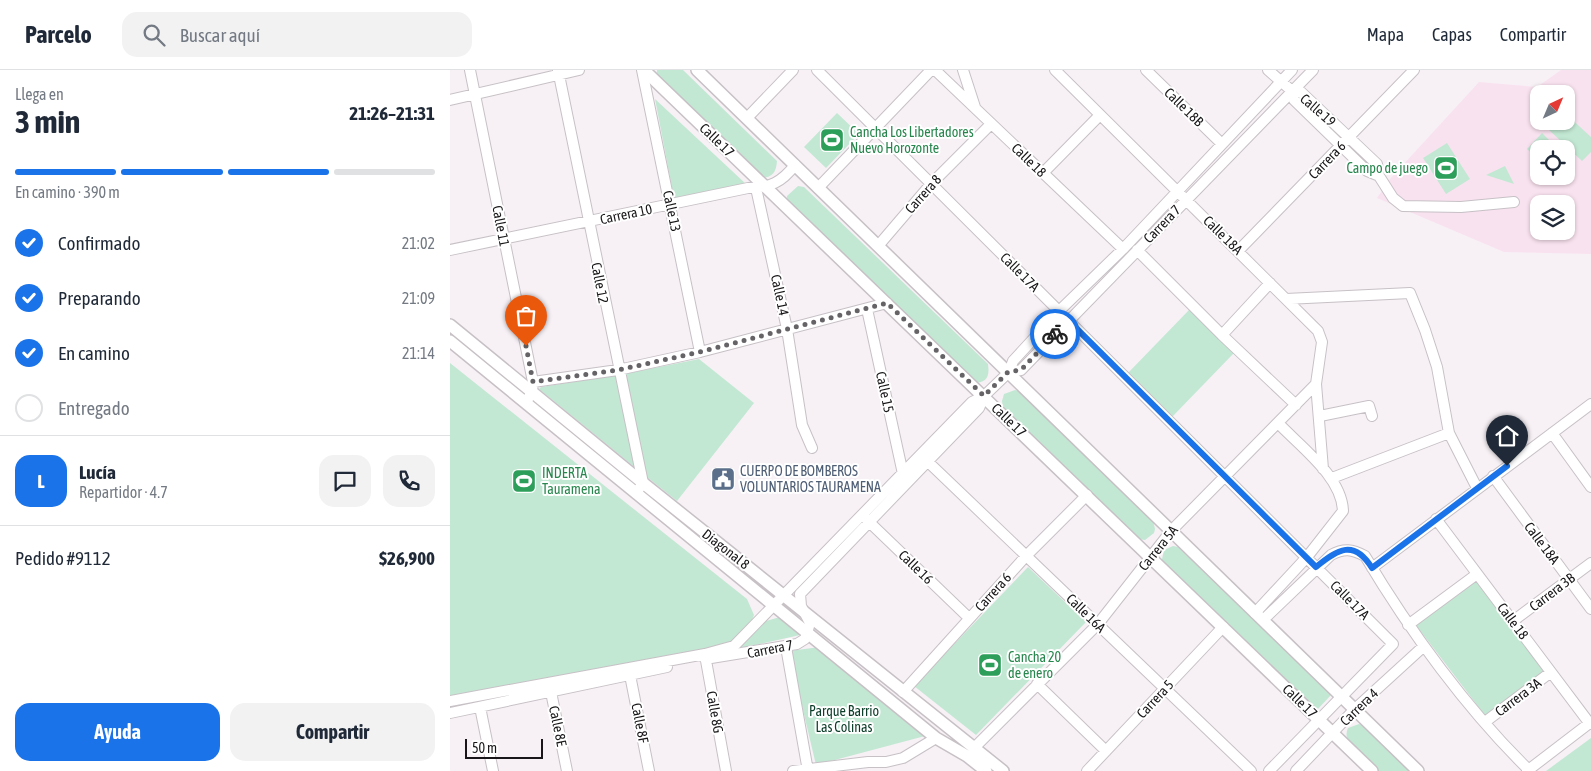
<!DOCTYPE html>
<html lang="es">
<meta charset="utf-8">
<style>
body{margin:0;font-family:"Asap Condensed",sans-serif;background:#f2f2f3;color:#1f2937;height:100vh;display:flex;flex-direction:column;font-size:19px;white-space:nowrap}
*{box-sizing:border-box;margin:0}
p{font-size:16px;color:#747a83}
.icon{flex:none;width:28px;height:28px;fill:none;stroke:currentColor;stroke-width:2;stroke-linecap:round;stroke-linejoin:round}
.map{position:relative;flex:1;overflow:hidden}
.panel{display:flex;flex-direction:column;background:#fff;width:450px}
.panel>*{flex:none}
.needle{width:32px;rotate:44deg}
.controls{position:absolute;left:1080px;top:15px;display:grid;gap:10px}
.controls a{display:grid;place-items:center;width:45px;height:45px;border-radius:10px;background:#fff;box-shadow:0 1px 4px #0004;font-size:25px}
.scale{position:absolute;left:15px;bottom:12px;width:78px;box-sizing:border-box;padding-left:5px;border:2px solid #181618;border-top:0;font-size:14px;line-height:18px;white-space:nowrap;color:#181618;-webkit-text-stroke:4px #fff;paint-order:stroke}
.pin{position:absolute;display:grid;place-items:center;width:42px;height:42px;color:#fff;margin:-51px -21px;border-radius:50% 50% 50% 0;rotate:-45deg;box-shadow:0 0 5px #0007}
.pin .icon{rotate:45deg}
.courier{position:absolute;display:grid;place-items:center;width:50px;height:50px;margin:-25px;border:4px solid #1a73e8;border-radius:50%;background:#fff;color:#222;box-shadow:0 1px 6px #0007}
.headline em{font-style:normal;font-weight:700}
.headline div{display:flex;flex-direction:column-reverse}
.headline{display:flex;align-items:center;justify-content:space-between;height:85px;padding:0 15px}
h1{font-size:32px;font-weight:700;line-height:38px}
.bar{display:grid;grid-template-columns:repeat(4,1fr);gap:8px 5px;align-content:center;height:60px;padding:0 15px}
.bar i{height:6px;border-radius:4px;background:#e0e1e3}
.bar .current{background:#1a73e8}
.bar p{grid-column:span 4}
.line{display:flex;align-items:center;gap:12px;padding:0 15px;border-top:1px solid #e0e1e3}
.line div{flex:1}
.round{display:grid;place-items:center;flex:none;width:52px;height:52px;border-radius:15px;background:#f2f2f3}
ol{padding:0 15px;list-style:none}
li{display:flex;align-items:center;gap:15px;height:55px}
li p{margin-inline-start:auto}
li .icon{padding:5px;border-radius:50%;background:#1a73e8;color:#fff;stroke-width:4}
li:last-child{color:#747a83}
li i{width:28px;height:28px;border:2px solid #e0e1e3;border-radius:50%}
.button{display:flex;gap:10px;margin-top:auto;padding:10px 15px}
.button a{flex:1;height:58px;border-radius:15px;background:#1a73e8;color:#fff;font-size:20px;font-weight:700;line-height:58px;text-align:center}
.button a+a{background:#f2f2f3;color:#1f2937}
header{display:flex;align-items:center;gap:30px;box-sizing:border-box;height:70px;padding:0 25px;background:#fff;border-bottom:1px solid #e0e1e3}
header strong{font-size:24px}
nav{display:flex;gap:28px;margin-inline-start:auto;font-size:18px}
.search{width:350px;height:45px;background:#f2f2f3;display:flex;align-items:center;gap:12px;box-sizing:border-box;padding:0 18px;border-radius:15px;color:#747a83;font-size:19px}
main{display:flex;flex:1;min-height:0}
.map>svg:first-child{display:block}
.education{fill:#f9e2ef;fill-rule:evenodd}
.green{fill:#c2e8d3}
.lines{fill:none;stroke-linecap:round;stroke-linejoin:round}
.minor-casing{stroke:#c7c1c6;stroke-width:12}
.tertiary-casing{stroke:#c7c1c6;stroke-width:14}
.minor{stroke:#fff;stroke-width:10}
.tertiary{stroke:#fff;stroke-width:11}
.done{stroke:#666366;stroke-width:5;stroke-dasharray:0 9}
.route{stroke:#1a73e8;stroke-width:6}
.labels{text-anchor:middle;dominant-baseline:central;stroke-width:4;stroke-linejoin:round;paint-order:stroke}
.street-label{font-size:14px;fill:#181618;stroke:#fff}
.leisure-label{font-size:14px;fill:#27864d;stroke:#fff;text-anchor:start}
.service-label{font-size:14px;fill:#4e5e75;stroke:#fff;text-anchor:start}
.park-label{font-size:14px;fill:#0a3c28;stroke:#fff}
</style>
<header>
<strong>Parcelo</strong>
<div class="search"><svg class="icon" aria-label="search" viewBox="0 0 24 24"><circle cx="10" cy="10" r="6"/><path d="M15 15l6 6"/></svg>Buscar aquí</div>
<nav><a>Mapa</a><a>Capas</a><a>Compartir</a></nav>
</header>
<main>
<section class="panel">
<div class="headline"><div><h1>3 min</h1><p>Llega en</p></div><em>21:26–21:31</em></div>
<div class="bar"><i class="current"></i><i class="current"></i><i class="current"></i><i></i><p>En camino · 390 m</p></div>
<ol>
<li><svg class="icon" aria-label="check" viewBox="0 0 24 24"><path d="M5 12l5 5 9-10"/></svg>Confirmado<p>21:02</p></li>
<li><svg class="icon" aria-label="check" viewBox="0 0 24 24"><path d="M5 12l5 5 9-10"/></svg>Preparando<p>21:09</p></li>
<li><svg class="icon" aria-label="check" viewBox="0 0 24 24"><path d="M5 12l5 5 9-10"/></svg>En camino<p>21:14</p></li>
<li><i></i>Entregado</li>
</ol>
<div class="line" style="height:90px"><b class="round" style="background:#1a73e8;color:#fff">L</b><div><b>Lucía</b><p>Repartidor · 4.7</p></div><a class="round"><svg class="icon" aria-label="chat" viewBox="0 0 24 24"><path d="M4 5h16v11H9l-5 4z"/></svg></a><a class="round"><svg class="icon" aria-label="phone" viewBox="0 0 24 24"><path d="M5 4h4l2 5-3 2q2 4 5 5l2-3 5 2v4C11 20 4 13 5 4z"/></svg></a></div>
<div class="line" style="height:65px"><div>Pedido #9112</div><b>$26,900</b></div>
<div class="button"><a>Ayuda</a><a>Compartir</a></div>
</section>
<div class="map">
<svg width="1141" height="701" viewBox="0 0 1141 701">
<rect width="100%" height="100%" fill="#f7f1f6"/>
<path class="education" d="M 1111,0 L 1141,0 L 1141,184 L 1054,182 L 927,128 L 940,109 L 1029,12 L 1087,17 ZM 1089,24 L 1116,24 L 1116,51 L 1089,51 ZM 1089,79 L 1116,79 L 1116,106 L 1089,106 ZM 1089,134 L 1116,134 L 1116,161 L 1089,161 Z"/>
<path class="green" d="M 207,0 L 233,0 L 327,91 C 326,103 323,106 311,109 L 206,9 Z
M 205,29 L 296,114 L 224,128 Z
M 387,43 L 409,64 L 376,98 L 354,77 Z
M 1116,44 L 1141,67 L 1141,82 L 1132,91 L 1099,60 L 1107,51 L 1116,51 Z
M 1092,63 L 1108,79 L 1089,79 L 1089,90 L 1077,79 Z
M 997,73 L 1020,109 L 996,124 L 973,88 Z
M 1055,96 L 1064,114 L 1036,105 Z
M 348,116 L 354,117 L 538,294 C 540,308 536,313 523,313 L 336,135 L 337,126 Z
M 739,240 L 784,283 L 722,347 L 678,303 Z
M 249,289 L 304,333 L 227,431 L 197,407 L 174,304 Z
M 0,293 L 297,529 L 304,545 L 299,557 L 279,574 L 0,628 Z
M 168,305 L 187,399 L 89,319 L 91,317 Z
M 565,320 L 569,321 L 703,451 L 705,459 L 704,463 L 695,470 L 688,469 L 553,338 L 552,331 L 554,324 Z
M 723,476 L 728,477 L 882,624 L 866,641 L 711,494 L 714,480 Z
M 578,497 L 636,552 L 526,665 L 464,616 Z
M 1026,508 L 1098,602 L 1037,648 L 965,554 Z
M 330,547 L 350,565 L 287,579 L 316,551 Z
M 370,577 L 475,666 L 366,695 L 339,581 Z
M 909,654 L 913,655 L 961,701 L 928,701 C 917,691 890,674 898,658 Z
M 1141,668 L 1141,701 L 1096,701 Z"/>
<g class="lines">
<defs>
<path id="minor" d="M 20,0 L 83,312 L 82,321 L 76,333
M 108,0 L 193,413 L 186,423
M 192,0 L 250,282
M 367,0 L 943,574 L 819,701
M 485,0 L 673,179
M 513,0 L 525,37
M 696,0 L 772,74
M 818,0 L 842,21 L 844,30 L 917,101 L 929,106
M 842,21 L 851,22 L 927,94 L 929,106 L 943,128 L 953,136 L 1011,137 L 1064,132
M 0,30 L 129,0
M 297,48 L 343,0
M 593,103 L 650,45
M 306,118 L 337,259 L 352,355 L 362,378
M 368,118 L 481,0
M 428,176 L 481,114 L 541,54
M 0,180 L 298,118 C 320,118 332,112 345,95
M 687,180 L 772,265 L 846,335
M 789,180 L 964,0
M 836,229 L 960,223 L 975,260 L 987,297 L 999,363 L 1027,418
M 417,239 L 453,404
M 772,265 L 820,213
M 559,302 L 571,300 L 863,0
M 83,312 L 168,300 L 250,282 L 437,233
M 866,314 L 873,399
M 870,346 L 919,336 L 922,346
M 1102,363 L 1141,417
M 475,389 L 801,701
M 1043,406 L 1141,539
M 882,408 L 999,363
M 415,448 L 519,548
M 986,449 L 1140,654
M 922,498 L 1141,334
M 805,543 L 857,487 L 893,441 C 892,407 851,377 828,353
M 813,550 L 881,485 C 894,478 902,479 915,486 C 959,560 1018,641 1080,701
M 1063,551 L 1141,493
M 958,555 L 1027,504
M 336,577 L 358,701
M 255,585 L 276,701
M 255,589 L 347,574 L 355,569 L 360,553 L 351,536 L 350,524 L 529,338 L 534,326
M 180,605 L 199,701
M 587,614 L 656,681
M 100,617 L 117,701
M 453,622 L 576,486 L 637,425
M 0,631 L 255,584 L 284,576 L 522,332 L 534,326 L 559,302 L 563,291 L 609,241 L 673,179 L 842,0
M 30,637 L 43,701
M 0,643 L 217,597
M 1035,652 L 1101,602
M 525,677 L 648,554 L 721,461 L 866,314 L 872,272 L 868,261 L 605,0
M 343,701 L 418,692 L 436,692 L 453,688 L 486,668
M 637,701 L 773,557
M 846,701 L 905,639 L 974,576
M 1077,701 L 1141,652"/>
<path id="tertiary" d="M 194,0 L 922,701
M 247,0 L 968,701
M 0,255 L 193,413 L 553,701
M 0,271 L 486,668 L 517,686 L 536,701"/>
</defs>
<use href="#minor" class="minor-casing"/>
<use href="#tertiary" class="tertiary-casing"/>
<use href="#minor" class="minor"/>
<use href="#tertiary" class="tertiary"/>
</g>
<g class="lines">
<path class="done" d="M 76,276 L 83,312 L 168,300 L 250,282 L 437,233 L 534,326 L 558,302 L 571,300 L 605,264"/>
<path class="route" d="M 605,264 L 619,251 L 866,497 C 888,479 904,469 922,498 L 1057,396"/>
</g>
<defs>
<symbol id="stadium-square" viewBox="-11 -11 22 22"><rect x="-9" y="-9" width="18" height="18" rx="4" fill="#2e9e5b" stroke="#fff"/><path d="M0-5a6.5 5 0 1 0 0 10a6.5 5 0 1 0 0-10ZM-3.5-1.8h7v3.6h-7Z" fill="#fff"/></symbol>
<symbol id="civic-square" viewBox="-11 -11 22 22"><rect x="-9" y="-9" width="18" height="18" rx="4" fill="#5c6f8a" stroke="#fff"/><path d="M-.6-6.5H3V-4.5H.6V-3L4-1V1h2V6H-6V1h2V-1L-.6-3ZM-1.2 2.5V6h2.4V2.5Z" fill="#fff"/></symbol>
</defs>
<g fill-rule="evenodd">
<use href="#stadium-square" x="368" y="56" width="28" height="28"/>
<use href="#stadium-square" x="982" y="84" width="28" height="28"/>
<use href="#civic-square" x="259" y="395" width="28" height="28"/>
<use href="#stadium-square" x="60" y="397" width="28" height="28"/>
<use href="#stadium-square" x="526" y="581" width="28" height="28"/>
</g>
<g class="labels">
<g class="street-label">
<text transform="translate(734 37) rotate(44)">Calle 18B</text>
<text transform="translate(868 40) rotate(41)">Calle 19</text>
<text transform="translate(267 70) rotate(44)">Calle 17</text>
<text transform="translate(579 90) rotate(44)">Calle 18</text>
<text transform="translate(877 90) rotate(-46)">Carrera 6</text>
<text transform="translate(473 124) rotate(-48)">Carrera 8</text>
<text transform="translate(222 141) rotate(78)">Calle 13</text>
<text transform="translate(176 144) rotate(-12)">Carrera 10</text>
<text transform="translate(712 154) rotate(-46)">Carrera 7</text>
<text transform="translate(51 156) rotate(79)">Calle 11</text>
<text transform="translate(773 165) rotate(44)">Calle 18A</text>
<text transform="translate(570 202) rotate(45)">Calle 17A</text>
<text transform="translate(150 213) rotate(79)">Calle 12</text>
<text transform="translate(330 225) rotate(78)">Calle 14</text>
<text transform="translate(435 322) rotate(78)">Calle 15</text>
<text transform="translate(559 350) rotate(44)">Calle 17</text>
<text transform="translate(1092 473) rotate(53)">Calle 18A</text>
<text transform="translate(708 478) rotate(-51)">Carrera 5A</text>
<text transform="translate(276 479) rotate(38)">Diagonal 8</text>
<text transform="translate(466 497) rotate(44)">Calle 16</text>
<text transform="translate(543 522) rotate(-48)">Carrera 6</text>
<text transform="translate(1102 522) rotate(-37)">Carrera 3B</text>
<text transform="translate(900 530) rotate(45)">Calle 17A</text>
<text transform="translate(636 543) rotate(44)">Calle 16A</text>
<text transform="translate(1063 551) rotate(53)">Calle 18</text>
<text transform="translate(320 579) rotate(-11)">Carrera 7</text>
<text transform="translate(1068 627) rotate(-37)">Carrera 3A</text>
<text transform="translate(705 629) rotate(-47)">Carrera 5</text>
<text transform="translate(850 631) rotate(44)">Calle 17</text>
<text transform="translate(909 637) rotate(-44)">Carrera 4</text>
<text transform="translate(265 642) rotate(80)">Calle 8G</text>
<text transform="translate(190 653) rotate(79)">Calle 8F</text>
<text transform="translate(108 656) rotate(78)">Calle 8E</text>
</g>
<g class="leisure-label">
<text x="400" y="62">Cancha Los Libertadores<tspan x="400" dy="16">Nuevo Horozonte</tspan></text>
<text x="978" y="98" text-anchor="end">Campo de juego</text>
<text x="92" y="403">INDERTA<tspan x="92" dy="16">Tauramena</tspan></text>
<text x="558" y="587">Cancha 20<tspan x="558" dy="16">de enero</tspan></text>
</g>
<g class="service-label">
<text x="290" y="401">CUERPO DE BOMBEROS<tspan x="290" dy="16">VOLUNTARIOS TAURAMENA</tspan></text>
</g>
<g class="park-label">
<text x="394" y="641">Parque Barrio<tspan x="394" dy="16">Las Colinas</tspan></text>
</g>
</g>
</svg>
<div class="controls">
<a><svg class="needle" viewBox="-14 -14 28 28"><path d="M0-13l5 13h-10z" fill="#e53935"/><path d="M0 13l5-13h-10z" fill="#747a83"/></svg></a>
<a><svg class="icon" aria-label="locate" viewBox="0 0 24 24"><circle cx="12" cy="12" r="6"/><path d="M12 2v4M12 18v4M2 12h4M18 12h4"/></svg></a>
<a><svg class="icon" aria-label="layers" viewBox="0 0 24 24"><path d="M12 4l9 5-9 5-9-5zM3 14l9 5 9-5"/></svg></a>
</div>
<div class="scale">50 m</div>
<div class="pin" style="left:76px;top:276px;background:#ea580c"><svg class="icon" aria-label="bag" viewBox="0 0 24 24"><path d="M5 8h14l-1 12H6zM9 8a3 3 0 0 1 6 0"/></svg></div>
<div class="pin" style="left:1057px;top:396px;background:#1f2937"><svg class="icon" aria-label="home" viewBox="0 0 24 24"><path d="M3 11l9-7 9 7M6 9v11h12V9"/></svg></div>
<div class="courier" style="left:605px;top:264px"><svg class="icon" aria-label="bike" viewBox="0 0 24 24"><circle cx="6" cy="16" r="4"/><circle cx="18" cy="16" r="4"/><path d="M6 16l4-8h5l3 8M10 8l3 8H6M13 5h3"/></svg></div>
</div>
</main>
